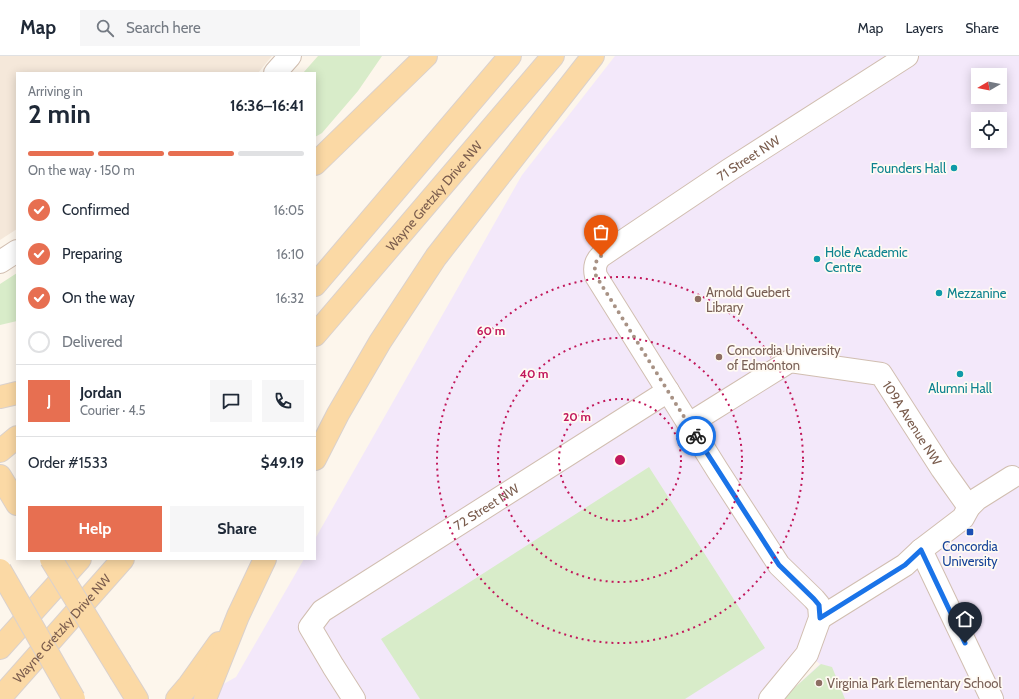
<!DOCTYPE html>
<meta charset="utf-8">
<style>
body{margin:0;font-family:Cabin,sans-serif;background:#f6f6f7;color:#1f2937;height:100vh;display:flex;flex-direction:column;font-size:15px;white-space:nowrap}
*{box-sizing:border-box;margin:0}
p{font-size:13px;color:#747a83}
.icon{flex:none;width:22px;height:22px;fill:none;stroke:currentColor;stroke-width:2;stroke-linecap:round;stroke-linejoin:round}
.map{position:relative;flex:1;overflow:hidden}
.details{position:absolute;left:16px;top:16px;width:300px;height:488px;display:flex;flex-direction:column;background:#fff;border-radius:0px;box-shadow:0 2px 10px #0003}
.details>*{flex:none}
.needle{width:26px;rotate:260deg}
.buttons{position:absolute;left:971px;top:12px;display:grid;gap:8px}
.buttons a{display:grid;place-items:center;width:36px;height:36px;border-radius:0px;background:#fff;box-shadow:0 2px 10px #0003;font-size:20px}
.pin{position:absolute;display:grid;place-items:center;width:34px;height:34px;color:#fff;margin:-41px -17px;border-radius:50% 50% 50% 0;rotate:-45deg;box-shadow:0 0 4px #0007}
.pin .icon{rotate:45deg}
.courier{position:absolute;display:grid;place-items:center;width:40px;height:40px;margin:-20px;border:3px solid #1a73e8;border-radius:50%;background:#fff;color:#222;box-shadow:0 1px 5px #0007}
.headline em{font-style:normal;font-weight:700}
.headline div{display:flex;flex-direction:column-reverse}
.headline{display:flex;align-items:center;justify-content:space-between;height:68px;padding:0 12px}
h1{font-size:26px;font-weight:700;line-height:30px}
.bar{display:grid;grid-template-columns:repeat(4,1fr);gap:6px 4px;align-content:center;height:48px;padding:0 12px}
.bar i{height:5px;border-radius:3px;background:#e0e1e3}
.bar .current{background:#e76f51}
.bar p{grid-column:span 4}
.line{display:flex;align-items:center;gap:10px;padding:0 12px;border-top:1px solid #e0e1e3}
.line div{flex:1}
.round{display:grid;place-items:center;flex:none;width:42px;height:42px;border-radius:0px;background:#f6f6f7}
ol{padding:0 12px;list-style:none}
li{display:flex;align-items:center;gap:12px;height:44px}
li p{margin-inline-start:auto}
li .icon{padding:4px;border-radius:50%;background:#e76f51;color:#fff;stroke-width:4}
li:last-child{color:#747a83}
li i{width:22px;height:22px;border:2px solid #e0e1e3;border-radius:50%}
.button{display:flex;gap:8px;margin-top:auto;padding:8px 12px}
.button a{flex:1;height:46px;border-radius:0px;background:#e76f51;color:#fff;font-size:16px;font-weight:700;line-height:46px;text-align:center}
.button a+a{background:#f6f6f7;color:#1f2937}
header{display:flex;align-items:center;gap:24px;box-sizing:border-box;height:56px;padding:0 20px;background:#fff;border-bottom:1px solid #e0e1e3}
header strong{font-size:19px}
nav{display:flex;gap:22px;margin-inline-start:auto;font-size:14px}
.search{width:280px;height:36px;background:#f6f6f7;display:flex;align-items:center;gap:10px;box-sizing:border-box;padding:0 14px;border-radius:0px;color:#747a83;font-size:15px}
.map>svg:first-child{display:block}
.residential{fill:#f5e8da}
.education{fill:#f3e8fa;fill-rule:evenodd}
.green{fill:#d8ecc9}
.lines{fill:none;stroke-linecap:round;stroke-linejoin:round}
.minor-casing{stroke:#d1beb0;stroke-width:24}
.major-casing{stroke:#dad1cd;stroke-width:24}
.minor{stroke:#fff;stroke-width:22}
.major{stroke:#fbd9a5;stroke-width:22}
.major-bridge-casing{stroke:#dad1cd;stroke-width:24;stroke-linecap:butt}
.major-bridge{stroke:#fbd9a5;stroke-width:22}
.done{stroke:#a89285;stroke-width:4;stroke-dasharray:0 7.2}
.route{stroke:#1a73e8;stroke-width:5}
.ring{fill:none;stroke:#c2185b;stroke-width:2;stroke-dasharray:2 4}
.culture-dot{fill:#0f9aa8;stroke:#fffaf3;stroke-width:1.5}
.education-dot{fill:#8d6e63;stroke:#fffaf3;stroke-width:1.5}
.transit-dot{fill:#1a4fb4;stroke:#fffaf3;stroke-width:1.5}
.labels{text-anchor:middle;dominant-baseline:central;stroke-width:3.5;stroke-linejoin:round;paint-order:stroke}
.street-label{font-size:13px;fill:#7a5c4d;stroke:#fffaf3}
.culture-label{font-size:13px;fill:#0d838f;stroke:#fffaf3;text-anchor:start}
.education-label{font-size:13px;fill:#785e54;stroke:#fffaf3;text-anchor:start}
.transit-label{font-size:13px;fill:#164399;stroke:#fffaf3}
.centre{fill:#c2185b;stroke:#fffaf3;stroke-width:2}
.ring-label{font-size:12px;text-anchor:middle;font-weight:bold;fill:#c2185b;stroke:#fffaf3;stroke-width:3.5;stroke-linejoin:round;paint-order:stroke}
</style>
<header>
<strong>Map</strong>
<div class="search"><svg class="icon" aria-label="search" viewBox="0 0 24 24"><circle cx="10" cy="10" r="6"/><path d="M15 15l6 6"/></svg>Search here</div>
<nav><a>Map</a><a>Layers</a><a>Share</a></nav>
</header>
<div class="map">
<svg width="1019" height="643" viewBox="0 0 1019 643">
<rect width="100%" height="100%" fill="#fdf6ec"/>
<path class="residential" d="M 0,0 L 272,0 L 258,17 L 17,17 L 17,173 L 0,184 Z"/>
<path class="education" d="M 615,0 L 1019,0 L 1019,643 L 782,643 L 820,608 L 807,598 L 770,643 L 197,643 L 236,621 L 304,503 L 315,503 L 315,483 L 522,119 ZM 978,19 L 1000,19 L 1000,41 L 978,41 ZM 978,63 L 1000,63 L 1000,85 L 978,85 Z"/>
<path class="green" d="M 318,0 L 382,0 L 358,35 L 322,77 L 315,81 L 315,17 L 303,17 Z
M 17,217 L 17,265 L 0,269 L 0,228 Z
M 649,411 L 765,592 L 685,643 L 420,643 L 381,583 Z
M 821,608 L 832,611 L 845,643 L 782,643 Z"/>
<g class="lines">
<defs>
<g id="minor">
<path d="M 275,17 L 290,0"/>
<path d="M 0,206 L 17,195"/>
<path id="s1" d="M 689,368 L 790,305 L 881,318 L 942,413 L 969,451"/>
<path d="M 921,494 L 992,643"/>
<path d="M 820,562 L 905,509 L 921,494 L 963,462 L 969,451 L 977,443 L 1012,421"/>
<path id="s2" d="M 354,643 L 333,610 L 310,571 L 322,555 L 668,335"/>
<path id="s3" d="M 770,643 L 807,598 L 820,562 L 819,549 L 814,543 L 779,509 L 718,415 L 596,220 C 594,212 595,206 601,200 L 729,114 L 907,0"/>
</g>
<g id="major">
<path d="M 315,108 L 426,0"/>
<path d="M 315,229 L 510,0"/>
<path id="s4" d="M 315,279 L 553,0"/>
<path d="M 0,341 L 17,337"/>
<path d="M 0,395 L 17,381"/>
<path d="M 315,403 L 338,358 L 380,286 L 436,201 L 593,0"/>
<path d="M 0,420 L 17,448"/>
<path d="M 0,592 L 80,503"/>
<path d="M 121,617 L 137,643"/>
<path id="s5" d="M 0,642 L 123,503"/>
<path d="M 177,643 L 189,629 L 219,587"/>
<path d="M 205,643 L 238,560 L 265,503"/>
</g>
</defs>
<use href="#minor" class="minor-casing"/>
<use href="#major" class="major-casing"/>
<use href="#minor" class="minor"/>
<use href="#major" class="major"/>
<defs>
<path id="major-bridge" d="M 51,503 L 121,617
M 0,514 L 74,643"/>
</defs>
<use href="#major-bridge" class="major-bridge-casing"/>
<use href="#major-bridge" class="major-bridge"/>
</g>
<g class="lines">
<path class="done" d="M 601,200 C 594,206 594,212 596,220 L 696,380"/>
<path class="route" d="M 696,380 L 779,509 L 814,543 L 819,549 L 820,562 L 905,509 L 921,494 L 965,587"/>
</g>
<g class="ring">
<circle cx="620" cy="404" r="61"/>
<circle cx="620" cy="404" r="122"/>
<circle cx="620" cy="404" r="183"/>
</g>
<g class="culture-dot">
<circle cx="954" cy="112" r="4"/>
<circle cx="817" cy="203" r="4"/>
<circle cx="939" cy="237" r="4"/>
<circle cx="960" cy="318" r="4"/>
</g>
<g class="education-dot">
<circle cx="698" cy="243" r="4"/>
<circle cx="719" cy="301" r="4"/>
<circle cx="819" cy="627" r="4"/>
</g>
<rect class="transit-dot" x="966" y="472" width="8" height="8" rx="2"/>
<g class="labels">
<g class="street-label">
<text stroke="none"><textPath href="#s3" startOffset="707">71 Street NW</textPath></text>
<text stroke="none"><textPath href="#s4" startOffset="183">Wayne Gretzky Drive NW</textPath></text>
<text stroke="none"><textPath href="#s1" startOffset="269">109A Avenue NW</textPath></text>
<text stroke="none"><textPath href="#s2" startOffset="299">72 Street NW</textPath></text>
<text stroke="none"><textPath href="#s5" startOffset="93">Wayne Gretzky Drive NW</textPath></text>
</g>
<g class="culture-label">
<text x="946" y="112" text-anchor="end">Founders Hall</text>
<text x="825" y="196">Hole Academic<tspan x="825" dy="15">Centre</tspan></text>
<text x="947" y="237">Mezzanine</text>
<text x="960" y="332" text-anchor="middle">Alumni Hall</text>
</g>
<g class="education-label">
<text x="706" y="236">Arnold Guebert<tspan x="706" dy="15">Library</tspan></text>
<text x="727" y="294">Concordia University<tspan x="727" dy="15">of Edmonton</tspan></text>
<text x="827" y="627">Virginia Park Elementary School</text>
</g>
<g class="transit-label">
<text x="970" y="490">Concordia<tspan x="970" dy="15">University</tspan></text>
</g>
</g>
<circle cx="620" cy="404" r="6" class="centre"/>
<g class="ring-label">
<text x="491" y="279">60 m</text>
<text x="534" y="322">40 m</text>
<text x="577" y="365">20 m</text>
</g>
</svg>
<div class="buttons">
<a><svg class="needle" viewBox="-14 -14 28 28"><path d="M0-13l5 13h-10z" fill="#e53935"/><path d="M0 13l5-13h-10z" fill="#747a83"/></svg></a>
<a><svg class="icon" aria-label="locate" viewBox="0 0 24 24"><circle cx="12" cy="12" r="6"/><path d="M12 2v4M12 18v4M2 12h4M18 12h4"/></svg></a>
</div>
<div class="pin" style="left:601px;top:200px;background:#ea580c"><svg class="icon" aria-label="bag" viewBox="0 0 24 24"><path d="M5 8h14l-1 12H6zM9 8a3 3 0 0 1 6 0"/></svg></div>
<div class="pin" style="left:965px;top:587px;background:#1f2937"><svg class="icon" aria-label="home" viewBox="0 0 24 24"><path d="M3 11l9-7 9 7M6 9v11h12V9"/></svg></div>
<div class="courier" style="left:696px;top:380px"><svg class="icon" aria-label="bike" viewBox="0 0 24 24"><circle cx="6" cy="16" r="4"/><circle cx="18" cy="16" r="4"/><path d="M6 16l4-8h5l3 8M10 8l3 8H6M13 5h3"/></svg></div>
<section class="details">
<div class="headline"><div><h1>2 min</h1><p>Arriving in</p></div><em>16:36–16:41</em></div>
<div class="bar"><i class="current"></i><i class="current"></i><i class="current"></i><i></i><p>On the way · 150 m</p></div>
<ol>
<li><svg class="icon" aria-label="check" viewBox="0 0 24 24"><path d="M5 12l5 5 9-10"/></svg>Confirmed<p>16:05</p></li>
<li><svg class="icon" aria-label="check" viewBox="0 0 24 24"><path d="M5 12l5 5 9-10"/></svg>Preparing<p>16:10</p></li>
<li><svg class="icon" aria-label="check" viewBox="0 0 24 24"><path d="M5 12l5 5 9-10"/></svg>On the way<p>16:32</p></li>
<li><i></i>Delivered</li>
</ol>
<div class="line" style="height:72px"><b class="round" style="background:#e76f51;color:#fff">J</b><div><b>Jordan</b><p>Courier · 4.5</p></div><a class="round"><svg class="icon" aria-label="chat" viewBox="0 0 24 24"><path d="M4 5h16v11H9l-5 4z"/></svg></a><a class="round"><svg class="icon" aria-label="phone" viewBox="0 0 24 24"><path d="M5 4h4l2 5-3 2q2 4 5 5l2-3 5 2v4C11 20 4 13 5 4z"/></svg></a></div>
<div class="line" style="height:52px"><div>Order #1533</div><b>$49.19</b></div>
<div class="button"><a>Help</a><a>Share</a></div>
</section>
</div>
